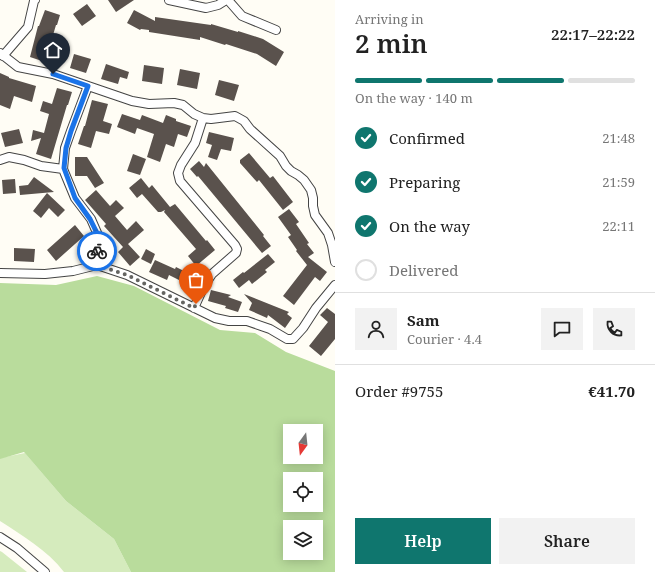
<!DOCTYPE html>
<meta charset="utf-8">
<style>
body{margin:0;font-family:"Noto Serif",serif;background:#f2f2f2;color:#222;height:100vh;display:flex;flex-direction:column;font-size:15px;white-space:nowrap}
*{box-sizing:border-box;margin:0}
p{font-size:13px;color:#767676}
.icon{flex:none;width:22px;height:22px;fill:none;stroke:currentColor;stroke-width:2;stroke-linecap:round;stroke-linejoin:round}
.map{position:relative;flex:1;overflow:hidden}
.side{display:flex;flex-direction:column;background:#fff;width:320px}
.side>*{flex:none}
.needle{width:26px;rotate:195deg}
.buttons{position:absolute;left:283px;top:424px;display:grid;gap:8px}
.buttons a{display:grid;place-items:center;width:40px;height:40px;border-radius:0px;background:#fff;box-shadow:0 2px 10px #0003;font-size:20px}
.pin{position:absolute;display:grid;place-items:center;width:34px;height:34px;color:#fff;margin:-41px -17px;border-radius:50% 50% 50% 0;rotate:-45deg;box-shadow:0 0 4px #0007}
.pin .icon{rotate:45deg}
.courier{position:absolute;display:grid;place-items:center;width:40px;height:40px;margin:-20px;border:3px solid #1a73e8;border-radius:50%;background:#fff;color:#222;box-shadow:0 1px 5px #0007}
.summary em{font-style:normal;font-weight:600}
.summary div{display:flex;flex-direction:column-reverse}
.summary{display:flex;align-items:center;justify-content:space-between;height:68px;padding:0 20px}
h1{font-size:26px;font-weight:600;line-height:30px}
.bar{display:grid;grid-template-columns:repeat(4,1fr);gap:6px 4px;align-content:center;height:48px;padding:0 20px}
.bar i{height:5px;border-radius:3px;background:#e0e0e0}
.bar .current{background:#0f766e}
.bar p{grid-column:span 4}
.line{display:flex;align-items:center;gap:10px;padding:0 20px;border-top:1px solid #e0e0e0}
.line div{flex:1}
.round{display:grid;place-items:center;flex:none;width:42px;height:42px;border-radius:0px;background:#f2f2f2}
ol{padding:0 20px;list-style:none}
li{display:flex;align-items:center;gap:12px;height:44px}
li p{margin-inline-start:auto}
li .icon{padding:4px;border-radius:50%;background:#0f766e;color:#fff;stroke-width:4}
li:last-child{color:#767676}
li i{width:22px;height:22px;border:2px solid #e0e0e0;border-radius:50%}
.button{display:flex;gap:8px;margin-top:auto;padding:8px 20px}
.button a{flex:1;height:46px;border-radius:0px;background:#0f766e;color:#fff;font-size:16px;font-weight:600;line-height:46px;text-align:center}
.button a+a{background:#f2f2f2;color:#222}
main{display:flex;flex:1;min-height:0}
.map>svg:first-child{display:block}
.green{fill:#d5ebbd}
.forest{fill:#b9dc9c;fill-rule:evenodd}
.building{fill:#5a524d}
.lines{fill:none;stroke-linecap:round;stroke-linejoin:round}
.street-casing{stroke:#444;stroke-width:10}
.street{stroke:#fff;stroke-width:8}
.done{stroke:#646461;stroke-width:4;stroke-dasharray:0 7.2}
.route{stroke:#1a73e8;stroke-width:5}
</style>
<main>
<div class="map">
<svg width="335" height="572" viewBox="0 0 335 572">
<rect width="100%" height="100%" fill="#fffdf5"/>
<path class="green" d="M 25,453 L 66,501 L 114,539 L 131,572 L 64,572 C 47,550 23,536 0,521 L 0,458 Z
M 0,551 L 2,552 L 27,572 L 0,572 Z"/>
<path class="forest" d="M 97,276 L 134,286 L 220,330 L 255,333 L 286,352 L 335,371 L 335,572 L 131,572 L 114,539 L 66,501 L 24,452 L 0,459 L 0,283 L 56,285 ZM 290,431 L 316,431 L 316,457 L 290,457 ZM 290,479 L 316,479 L 316,505 L 290,505 ZM 290,527 L 316,527 L 316,553 L 290,553 Z"/>
<path class="building" d="M 108,0 L 134,0 L 116,12 Z
M 87,4 L 96,16 L 82,26 L 73,14 Z
M 45,10 L 60,15 L 57,25 L 56,25 L 45,62 L 30,57 L 38,26 L 39,26 Z
M 134,10 L 155,21 L 155,17 L 211,25 L 211,24 L 238,32 L 238,31 L 263,39 L 284,52 L 276,66 L 257,54 L 226,44 L 225,45 L 200,37 L 200,40 L 149,32 L 149,30 L 141,29 L 140,30 L 127,23 Z
M 74,54 L 91,59 L 86,73 L 70,68 Z
M 106,64 L 129,72 L 127,79 L 120,77 L 118,84 L 101,79 Z
M 144,65 L 164,68 L 162,84 L 142,81 Z
M 180,69 L 200,73 L 197,89 L 177,85 Z
M 0,73 L 9,77 L 9,78 L 36,86 L 32,102 L 14,96 L 10,109 L 0,105 Z
M 219,80 L 239,85 L 234,101 L 215,95 Z
M 57,88 L 72,92 L 68,105 L 67,105 L 51,159 L 36,154 L 41,138 L 31,141 L 33,130 L 44,133 L 49,114 L 40,111 L 43,101 L 52,104 Z
M 92,100 L 108,104 L 103,121 L 112,124 L 109,134 L 96,131 L 91,148 L 78,144 L 84,126 L 85,126 Z
M 122,114 L 140,120 L 142,115 L 163,123 L 166,115 L 176,119 L 176,121 L 191,126 L 187,137 L 178,134 L 174,147 L 166,144 L 160,162 L 147,157 L 154,134 L 137,128 L 135,134 L 117,127 Z
M 19,129 L 23,143 L 5,147 L 1,133 Z
M 209,132 L 234,138 L 231,151 L 221,149 L 217,160 L 208,157 L 212,145 L 206,143 Z
M 249,153 L 270,178 L 273,176 L 293,202 L 283,210 L 259,180 L 257,182 L 240,163 L 240,160 Z
M 133,154 L 146,159 L 140,175 L 127,171 Z
M 75,157 L 87,157 L 104,183 L 95,188 L 87,176 L 75,176 Z
M 199,161 L 204,167 L 206,163 L 264,235 L 263,236 L 271,246 L 262,253 L 198,176 L 197,177 L 190,169 Z
M 34,177 L 54,192 L 20,195 L 19,186 L 28,185 Z
M 141,178 L 149,188 L 152,185 L 170,207 L 175,204 L 206,241 L 207,240 L 215,250 L 196,266 L 188,256 L 196,249 L 164,212 L 165,210 L 161,212 L 158,212 L 142,194 L 137,198 L 129,188 Z
M 15,179 L 16,193 L 3,194 L 2,180 Z
M 96,190 L 110,206 L 116,200 L 124,208 L 115,216 L 127,230 L 136,221 L 144,230 L 128,244 L 140,257 L 130,266 L 118,252 L 123,247 L 104,226 L 106,224 L 85,200 Z
M 47,193 L 65,210 L 58,217 L 49,208 L 41,218 L 33,211 Z
M 289,209 L 299,222 L 296,224 L 309,243 L 307,244 L 314,253 L 308,257 L 327,272 L 320,281 L 315,277 L 294,305 L 283,296 L 307,265 L 296,251 L 297,250 L 288,237 L 291,235 L 278,217 Z
M 75,225 L 84,236 L 56,261 L 47,250 Z
M 14,248 L 35,249 L 34,262 L 14,261 Z
M 146,249 L 155,254 L 151,264 L 141,259 Z
M 268,254 L 275,262 L 265,270 L 267,272 L 252,284 L 249,280 L 239,288 L 233,280 L 243,272 L 244,273 Z
M 155,260 L 175,269 L 176,267 L 188,273 L 179,280 L 169,275 L 167,280 L 149,272 Z
M 186,277 L 196,282 L 191,292 L 181,288 Z
M 211,290 L 231,295 L 228,297 L 242,302 L 238,312 L 225,308 L 226,306 L 208,301 Z
M 244,294 L 289,312 L 287,314 L 292,318 L 285,328 L 268,315 L 267,318 L 249,310 L 252,303 Z
M 327,308 L 335,314 L 335,339 L 321,356 L 309,346 L 328,322 L 320,315 Z"/>
<g class="lines">
<defs>
<path id="street" d="M 169,0 L 206,8 L 218,5 L 226,0
M 228,0 L 242,16 L 276,30
M 0,53 L 18,67 L 53,74 L 132,101 L 149,104 L 174,103 L 183,105 L 194,114 L 203,118 L 211,119 L 235,116 L 244,121 L 250,129 L 280,156 L 286,166 L 291,171 L 298,175 L 304,180 L 311,190 L 313,198 L 313,206 L 315,215 L 328,233 L 332,245 L 335,262
M 3,56 L 28,27 L 34,1 L 35,0
M 88,86 L 71,131 L 65,148 L 63,169 L 75,198 L 91,219 L 98,235 L 97,265
M 0,160 L 9,157 L 24,160 L 41,166 L 63,169
M 0,273 L 45,274 L 73,271 L 97,265 L 127,275 L 215,318 L 229,321 L 247,321 L 270,329 L 287,339 L 293,339 L 303,328 L 316,308 L 335,285
M 194,308 L 204,286 L 212,274 L 236,253 L 237,249 L 235,245 L 180,181 L 178,173 L 181,165 L 195,143 L 203,118
M 0,537 L 17,548 L 45,572"/>
</defs>
<use href="#street" class="street-casing"/>
<use href="#street" class="street"/>
</g>
<g class="lines">
<path class="done" d="M 97,251 L 97,265 L 127,275 L 194,308 L 196,304"/>
<path class="route" d="M 53,74 L 88,86 L 71,131 L 66,148 L 64,168 L 75,198 L 90,219 L 98,235 L 97,251"/>
</g>
</svg>
<div class="buttons">
<a><svg class="needle" viewBox="-14 -14 28 28"><path d="M0-13l5 13h-10z" fill="#e53935"/><path d="M0 13l5-13h-10z" fill="#767676"/></svg></a>
<a><svg class="icon" aria-label="locate" viewBox="0 0 24 24"><circle cx="12" cy="12" r="6"/><path d="M12 2v4M12 18v4M2 12h4M18 12h4"/></svg></a>
<a><svg class="icon" aria-label="layers" viewBox="0 0 24 24"><path d="M12 4l9 5-9 5-9-5zM3 14l9 5 9-5"/></svg></a>
</div>
<div class="pin" style="left:196px;top:304px;background:#ea580c"><svg class="icon" aria-label="bag" viewBox="0 0 24 24"><path d="M5 8h14l-1 12H6zM9 8a3 3 0 0 1 6 0"/></svg></div>
<div class="pin" style="left:53px;top:74px;background:#1f2937"><svg class="icon" aria-label="home" viewBox="0 0 24 24"><path d="M3 11l9-7 9 7M6 9v11h12V9"/></svg></div>
<div class="courier" style="left:97px;top:251px"><svg class="icon" aria-label="bike" viewBox="0 0 24 24"><circle cx="6" cy="16" r="4"/><circle cx="18" cy="16" r="4"/><path d="M6 16l4-8h5l3 8M10 8l3 8H6M13 5h3"/></svg></div>
</div>
<section class="side">
<div class="summary"><div><h1>2 min</h1><p>Arriving in</p></div><em>22:17–22:22</em></div>
<div class="bar"><i class="current"></i><i class="current"></i><i class="current"></i><i></i><p>On the way · 140 m</p></div>
<ol>
<li><svg class="icon" aria-label="check" viewBox="0 0 24 24"><path d="M5 12l5 5 9-10"/></svg>Confirmed<p>21:48</p></li>
<li><svg class="icon" aria-label="check" viewBox="0 0 24 24"><path d="M5 12l5 5 9-10"/></svg>Preparing<p>21:59</p></li>
<li><svg class="icon" aria-label="check" viewBox="0 0 24 24"><path d="M5 12l5 5 9-10"/></svg>On the way<p>22:11</p></li>
<li><i></i>Delivered</li>
</ol>
<div class="line" style="height:72px"><a class="round"><svg class="icon" aria-label="person" viewBox="0 0 24 24"><circle cx="12" cy="8" r="4"/><path d="M4 21q1-7 8-7t8 7"/></svg></a><div><b>Sam</b><p>Courier · 4.4</p></div><a class="round"><svg class="icon" aria-label="chat" viewBox="0 0 24 24"><path d="M4 5h16v11H9l-5 4z"/></svg></a><a class="round"><svg class="icon" aria-label="phone" viewBox="0 0 24 24"><path d="M5 4h4l2 5-3 2q2 4 5 5l2-3 5 2v4C11 20 4 13 5 4z"/></svg></a></div>
<div class="line" style="height:52px"><div>Order #9755</div><b>€41.70</b></div>
<div class="button"><a>Help</a><a>Share</a></div>
</section>
</main>
